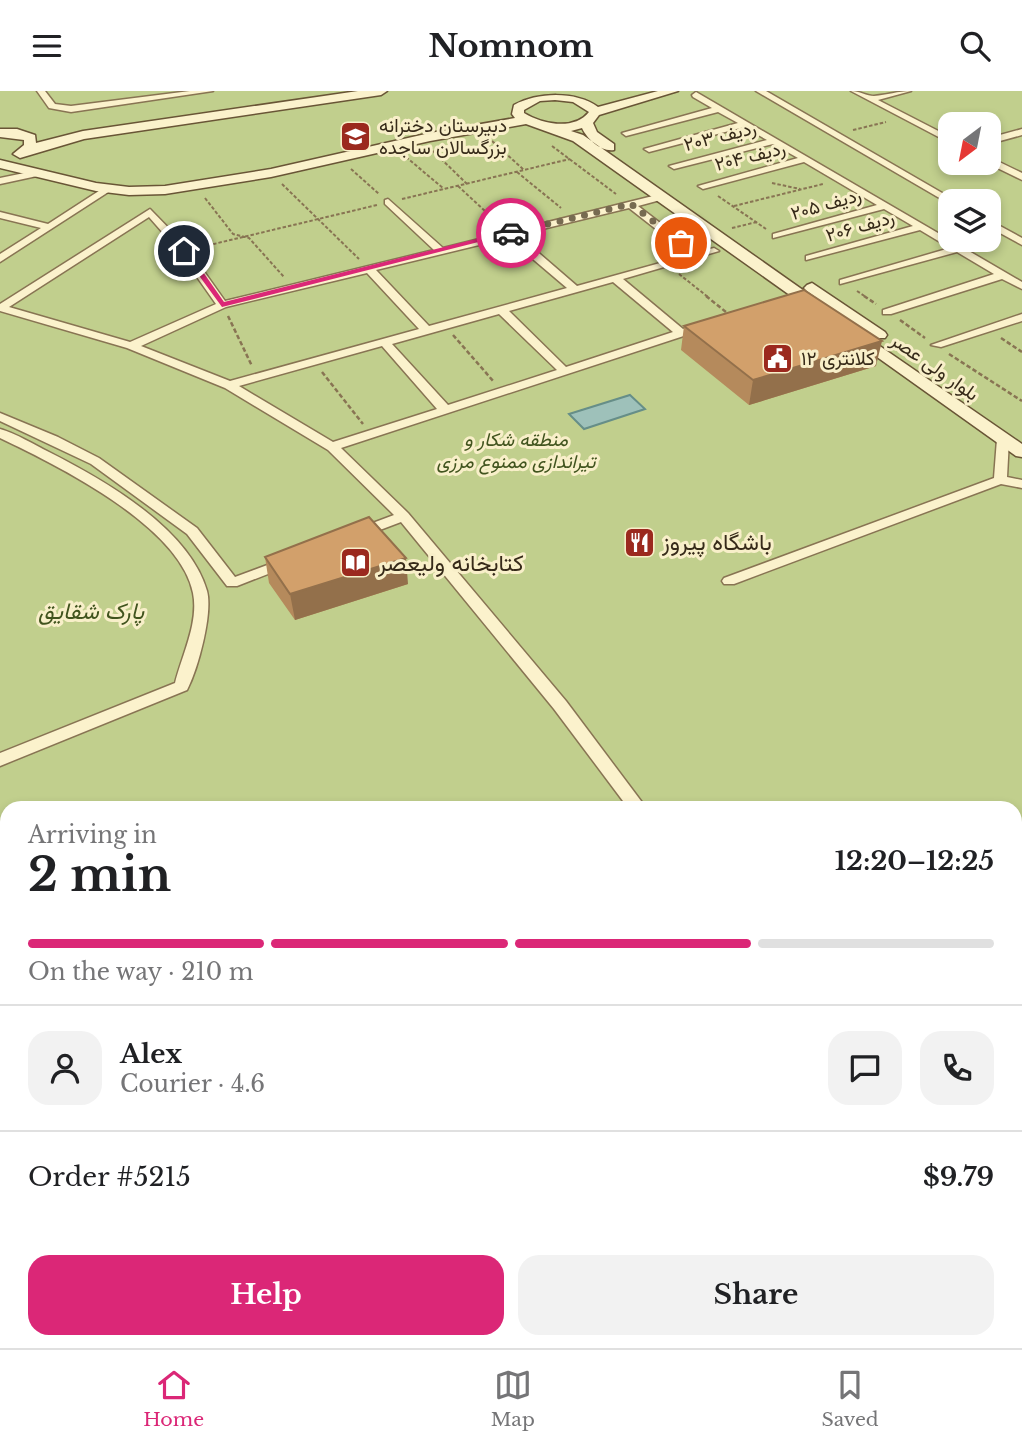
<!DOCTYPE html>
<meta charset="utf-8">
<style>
body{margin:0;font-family:"Libre Baskerville",Vazirmatn,serif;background:#f2f2f2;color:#202124;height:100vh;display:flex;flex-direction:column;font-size:26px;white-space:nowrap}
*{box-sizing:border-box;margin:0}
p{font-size:23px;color:#757577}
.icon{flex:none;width:38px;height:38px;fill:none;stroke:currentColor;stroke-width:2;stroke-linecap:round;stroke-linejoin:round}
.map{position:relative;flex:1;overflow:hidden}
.side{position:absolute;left:0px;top:710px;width:1022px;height:548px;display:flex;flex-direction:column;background:#fff;border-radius:21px 21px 0 0;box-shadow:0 4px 10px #0003}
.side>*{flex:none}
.needle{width:46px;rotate:212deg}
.controls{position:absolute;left:938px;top:21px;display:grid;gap:14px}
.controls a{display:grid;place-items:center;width:63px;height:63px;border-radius:14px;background:#fff;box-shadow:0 4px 10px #0003;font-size:35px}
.pin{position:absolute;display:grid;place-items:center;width:60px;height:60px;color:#fff;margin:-30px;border:4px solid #fff;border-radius:50%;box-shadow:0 2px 7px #0007}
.courier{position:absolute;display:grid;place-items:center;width:70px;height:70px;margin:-35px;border:5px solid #db2777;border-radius:50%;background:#fff;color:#222;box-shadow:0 2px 9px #0007}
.overview em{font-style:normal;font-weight:700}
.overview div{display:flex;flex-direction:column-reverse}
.overview{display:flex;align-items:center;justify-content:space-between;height:119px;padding:0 28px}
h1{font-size:46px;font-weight:700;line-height:52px}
.bar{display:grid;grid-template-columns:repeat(4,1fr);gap:10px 7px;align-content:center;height:84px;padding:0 28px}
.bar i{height:9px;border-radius:5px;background:#e0e0e0}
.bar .selected{background:#db2777}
.bar p{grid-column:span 4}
.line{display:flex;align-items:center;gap:18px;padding:0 28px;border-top:2px solid #e0e0e0}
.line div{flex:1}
.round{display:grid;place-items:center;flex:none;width:74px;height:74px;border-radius:21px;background:#f2f2f2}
.primary-button{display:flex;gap:14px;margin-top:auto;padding:14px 28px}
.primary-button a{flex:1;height:80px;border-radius:21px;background:#db2777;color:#fff;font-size:28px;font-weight:700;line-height:80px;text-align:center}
.primary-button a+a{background:#f2f2f2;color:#202124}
header{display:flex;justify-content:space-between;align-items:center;height:91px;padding:0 28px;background:#fff;font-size:32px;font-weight:700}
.tab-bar{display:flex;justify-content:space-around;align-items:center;height:98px;border-top:2px solid #e0e0e0;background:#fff;font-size:19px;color:#757577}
.tab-bar a{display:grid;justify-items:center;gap:4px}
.tab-bar .selected{color:#db2777}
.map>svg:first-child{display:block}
.green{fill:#c1cf8d;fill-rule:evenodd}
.water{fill:#9ec1ba;stroke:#668e88;stroke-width:2}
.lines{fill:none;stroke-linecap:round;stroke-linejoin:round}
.street-casing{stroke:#887453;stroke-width:3}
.secondary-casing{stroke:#695536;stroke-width:3}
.primary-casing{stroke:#554128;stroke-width:4}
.path-far2{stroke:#887453;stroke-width:2;stroke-dasharray:3.5 2;stroke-linecap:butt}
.path-far1{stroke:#887453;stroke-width:2.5;stroke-dasharray:4.5 2.5;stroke-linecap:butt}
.path{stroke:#887453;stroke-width:4.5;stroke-dasharray:7 4.5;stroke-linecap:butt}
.street{fill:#fbf2cc;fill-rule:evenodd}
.secondary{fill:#fbf2cc;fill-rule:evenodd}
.primary{fill:#f9e18c;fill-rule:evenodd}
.wall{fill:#b58a5c}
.shaded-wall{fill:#93704b}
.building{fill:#d2a06b;stroke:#93704b;stroke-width:2}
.route{fill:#db2777}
.done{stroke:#776b51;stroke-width:7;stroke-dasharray:0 12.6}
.labels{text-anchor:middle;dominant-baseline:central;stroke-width:6;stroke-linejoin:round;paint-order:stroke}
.far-poi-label{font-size:19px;fill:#362a19;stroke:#f8efc9;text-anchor:start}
.far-street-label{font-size:19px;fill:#362a19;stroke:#f8efc9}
.far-park-label{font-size:19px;font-style:italic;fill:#41541e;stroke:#f8efc9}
.poi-label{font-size:23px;fill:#362a19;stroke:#f8efc9;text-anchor:start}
.park-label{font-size:23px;font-style:italic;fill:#41541e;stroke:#f8efc9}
</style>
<header><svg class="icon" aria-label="menu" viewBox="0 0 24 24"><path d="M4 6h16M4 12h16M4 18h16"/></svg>Nomnom<svg class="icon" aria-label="search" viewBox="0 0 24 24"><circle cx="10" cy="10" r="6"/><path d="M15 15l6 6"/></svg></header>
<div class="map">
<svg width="1022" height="1257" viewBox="0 0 1022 1257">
<rect width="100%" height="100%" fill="#f1e5b9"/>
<path class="green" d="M 0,0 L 1022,0 L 1022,1257 L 0,1257 ZM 950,33 L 989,33 L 989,72 L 950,72 ZM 950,110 L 989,110 L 989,149 L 950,149 ZM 7,718 L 1015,718 L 1015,1251 L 7,1251 Z"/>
<path class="water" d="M 630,304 L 645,318 L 584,338 L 569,323 Z"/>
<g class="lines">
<defs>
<path id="street" d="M 37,0 L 45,0 L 55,13 L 71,15 L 190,0 L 213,0 L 71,21 L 49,17 Z
M 756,0 L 766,0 L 956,110 L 948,112 Z
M 851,0 C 859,0 867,5 874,5 C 887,4 898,0 911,0 L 878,9 L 950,46 L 950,52 Z
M 696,1 L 1022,191 L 1022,198 L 1002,188 L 891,223 L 883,223 L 883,219 L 994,183 L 957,161 L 840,193 L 840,189 L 950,157 L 920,139 L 806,169 L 806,165 L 913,135 L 884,118 L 773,147 L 773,143 L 877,114 L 804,71 L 703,98 L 698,95 L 798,67 L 773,53 L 674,78 L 669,75 L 767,49 L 744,36 L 649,61 L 644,58 L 738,32 L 718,21 L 626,45 L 622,42 L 712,17 L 693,6 L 692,4 Z
M 1022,38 L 1022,44 L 989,53 L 989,47 Z
M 989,66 L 1022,82 L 1022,89 L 987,72 Z
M 34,80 L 39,83 L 37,85 L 0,93 L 0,87 Z
M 105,96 L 113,98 L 0,171 L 0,163 L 41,137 L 0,127 L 0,121 L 48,133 Z
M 661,103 L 666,106 L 664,108 L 638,115 L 698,161 L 714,157 L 719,160 L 623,188 L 683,238 L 701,233 L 707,236 L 705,238 L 341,357 L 408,422 L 566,610 L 647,718 L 629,718 L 554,618 L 401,431 L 364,445 L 354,445 L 352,442 L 354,439 L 394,424 L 328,359 L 225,297 L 127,257 L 0,220 L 0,213 L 150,118 L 186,155 L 225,210 L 434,159 L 385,113 L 385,109 L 388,108 L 443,157 ZM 629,117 L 689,164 L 577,195 L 518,144 ZM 149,126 L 178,159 L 216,213 L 130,251 L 9,216 ZM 508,147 L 567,197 L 429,235 L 376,179 ZM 367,182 L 419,238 L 230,290 L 141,255 L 226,216 ZM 613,191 L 673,241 L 566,276 L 509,220 ZM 499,223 L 557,279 L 448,314 L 392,253 ZM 382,255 L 437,318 L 333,351 L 239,295 Z
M 989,129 L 1022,147 L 1022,154 L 989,136 Z
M 1022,223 L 1022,230 L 941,256 L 931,254 Z
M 0,322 L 58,346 L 99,367 L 197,437 L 235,486 L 286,467 L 293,471 L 291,474 L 237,495 L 227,495 L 187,443 L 91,373 L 0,330 Z
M 0,338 C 17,343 33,353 49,361 C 104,389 189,437 207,500 C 213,522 198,578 187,599 L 0,675 L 0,662 L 175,592 C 182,564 199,531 193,502 C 180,435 57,374 0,347 Z
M 1003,344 L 1009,348 L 1007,386 L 1022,389 L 1022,397 L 1001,393 L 734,493 L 724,493 L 722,490 L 724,487 L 994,387 L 997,348 Z
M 205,1251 L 229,1251 L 230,1257 L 206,1257 Z
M 413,1251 L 447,1251 L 445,1257 L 410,1257 Z
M 797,1251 L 820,1251 L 823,1257 L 799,1257 Z
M 845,1251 L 868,1251 L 871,1257 L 847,1257 Z"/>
<path id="secondary" d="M 358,0 L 387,0 L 381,4 L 84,48 L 20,67 L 13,63 L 24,54 L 24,49 L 0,46 L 0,38 L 17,38 L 35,44 L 36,52 L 83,40 Z
M 658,0 L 678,0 L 599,24 L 593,32 L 597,41 L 614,53 L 614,59 C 601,61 587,48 582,37 L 571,40 L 583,44 L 827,216 L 829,219 L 827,222 L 815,222 L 573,50 L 526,33 L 430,50 L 271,86 L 165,103 L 129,104 L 96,100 L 0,77 L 0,69 L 96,92 L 129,96 L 165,95 L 271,78 L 430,42 L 515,27 L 512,23 L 514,14 C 538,1 576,0 598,16 ZM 555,9 L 573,11 L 589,21 C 574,40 542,33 524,22 L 524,19 L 540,10 Z
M 812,192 L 885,241 L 887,244 L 885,247 L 873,247 L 807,200 L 804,197 L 807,194 Z
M 855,238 L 1022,353 L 1022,366 L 1016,365 L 849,246 L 847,243 Z
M 0,752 L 7,754 L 7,778 L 0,776 Z
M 1022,762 L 1022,782 L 1015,783 L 1015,763 Z
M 1022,803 L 1022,825 L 1015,826 L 1015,804 Z"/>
<path id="primary" d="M 0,773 L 7,775 L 7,804 L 0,802 Z
M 7,902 L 7,932 L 0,934 L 0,904 Z
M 29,1251 L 65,1251 L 66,1257 L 30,1257 Z"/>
</defs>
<use href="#street" class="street-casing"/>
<use href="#secondary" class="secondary-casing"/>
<use href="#primary" class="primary-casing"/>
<path class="path-far2" d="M 853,39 L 886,31
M 492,50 L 524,79
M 552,55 L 616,103
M 433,60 L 467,93
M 406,66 L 444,98
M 351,78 L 379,103
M 517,81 L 561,117
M 772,92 L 800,98
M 282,93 L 359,168
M 458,95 L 500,134
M 718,105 L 766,138
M 205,107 L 233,143 L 249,147 L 284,186
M 402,108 L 570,68
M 734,115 L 823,93
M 732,137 L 757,131
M 197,157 L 377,114
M 679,183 L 708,206
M 857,200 L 866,206"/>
<path class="path-far1" d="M 706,205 L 731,225
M 864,205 L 876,213
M 228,225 L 252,275
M 900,229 L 925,247
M 453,244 L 494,291
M 1001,247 L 1022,261
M 949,263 L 1022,310
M 322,281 L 363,333"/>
<path class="path" d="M 1015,955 L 1022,964
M 1015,1139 L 1022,1135
M 81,1251 L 82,1257
M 172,1251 L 173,1257"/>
<use href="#street" class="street"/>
<use href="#secondary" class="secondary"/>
<use href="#primary" class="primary"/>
</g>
<path class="wall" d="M 684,235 L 876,275 L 749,314 L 681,259 Z
M 265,466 L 408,493 L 295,529 L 269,492 Z"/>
<path class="shaded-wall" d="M 882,250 L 876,275 L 749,314 L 753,289 Z
M 406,467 L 408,493 L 295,529 L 290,503 Z"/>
<path class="building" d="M 804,199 L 882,250 L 753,289 L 684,235 Z
M 369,426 L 406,467 L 290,503 L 265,466 Z"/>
<path class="route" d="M 508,140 L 514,142 L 222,216 L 181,160 L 187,158 L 224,211 Z"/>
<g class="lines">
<path class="done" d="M 511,142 L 631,113 L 681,152"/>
</g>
<defs>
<symbol id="school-square" viewBox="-11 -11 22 22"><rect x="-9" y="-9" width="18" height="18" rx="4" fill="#9b291e" stroke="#f8efc9"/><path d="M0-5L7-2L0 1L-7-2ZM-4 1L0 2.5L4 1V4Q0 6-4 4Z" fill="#fff"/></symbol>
<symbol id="civic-square" viewBox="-11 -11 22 22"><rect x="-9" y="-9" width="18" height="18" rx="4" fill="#9b291e" stroke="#f8efc9"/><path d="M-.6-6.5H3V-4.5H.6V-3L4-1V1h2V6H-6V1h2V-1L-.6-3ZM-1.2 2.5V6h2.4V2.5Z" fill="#fff"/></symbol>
<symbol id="restaurant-square" viewBox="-11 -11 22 22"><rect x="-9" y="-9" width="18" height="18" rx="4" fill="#9b291e" stroke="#f8efc9"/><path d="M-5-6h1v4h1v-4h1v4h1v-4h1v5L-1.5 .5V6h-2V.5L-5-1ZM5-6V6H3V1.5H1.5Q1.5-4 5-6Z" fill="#fff"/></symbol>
<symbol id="library-square" viewBox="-11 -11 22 22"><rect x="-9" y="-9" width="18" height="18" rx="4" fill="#9b291e" stroke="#f8efc9"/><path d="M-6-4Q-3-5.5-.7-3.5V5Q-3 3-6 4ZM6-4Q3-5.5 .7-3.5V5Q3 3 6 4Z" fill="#fff"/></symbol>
</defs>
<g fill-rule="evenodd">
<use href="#school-square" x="338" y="28" width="35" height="35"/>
<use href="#civic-square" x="760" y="250" width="35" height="35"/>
<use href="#restaurant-square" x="622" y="434" width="35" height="35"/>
<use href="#library-square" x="338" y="454" width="35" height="35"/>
</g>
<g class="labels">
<g class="far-poi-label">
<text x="379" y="34">دبیرستان دخترانه<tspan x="379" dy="22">بزرگسالان ساجده</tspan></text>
<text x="801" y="267">کلانتری ۱۲</text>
</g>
<g class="far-street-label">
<text transform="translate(720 45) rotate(-14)">ردیف ۲۰۳</text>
<text transform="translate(750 65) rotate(-14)">ردیف ۲۰۴</text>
<text transform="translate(826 113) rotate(-16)">ردیف ۲۰۵</text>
<text transform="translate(860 135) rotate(-16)">ردیف ۲۰۶</text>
<text transform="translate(935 276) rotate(35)">بلوار ولی عصر</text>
</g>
<g class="far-park-label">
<text x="516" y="348">منطقه شکار و<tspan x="516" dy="22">تیراندازی ممنوع مرزی</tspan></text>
</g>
<g class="poi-label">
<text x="662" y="451">باشگاه پیروز</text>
<text x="378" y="472">کتابخانه ولیعصر</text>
</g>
<g class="park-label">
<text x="91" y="520">پارک شقایق</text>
</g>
</g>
</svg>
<div class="controls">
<a><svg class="needle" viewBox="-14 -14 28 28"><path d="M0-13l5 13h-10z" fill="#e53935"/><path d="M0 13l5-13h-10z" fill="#757577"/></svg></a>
<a><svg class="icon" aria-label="layers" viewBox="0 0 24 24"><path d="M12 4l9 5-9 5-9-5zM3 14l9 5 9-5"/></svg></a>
</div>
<div class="pin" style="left:681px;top:152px;background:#ea580c"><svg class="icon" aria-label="bag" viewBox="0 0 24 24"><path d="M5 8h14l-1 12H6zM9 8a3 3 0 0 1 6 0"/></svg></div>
<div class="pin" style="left:184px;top:160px;background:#1f2937"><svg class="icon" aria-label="home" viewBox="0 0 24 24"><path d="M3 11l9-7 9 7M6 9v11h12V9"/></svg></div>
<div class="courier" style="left:511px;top:142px"><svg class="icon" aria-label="car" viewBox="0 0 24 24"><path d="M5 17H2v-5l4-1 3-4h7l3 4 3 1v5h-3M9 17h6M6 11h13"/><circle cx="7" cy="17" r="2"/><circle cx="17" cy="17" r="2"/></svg></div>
<section class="side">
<div class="overview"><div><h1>2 min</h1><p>Arriving in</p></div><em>12:20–12:25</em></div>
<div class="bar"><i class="selected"></i><i class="selected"></i><i class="selected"></i><i></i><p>On the way · 210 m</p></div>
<div class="line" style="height:126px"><a class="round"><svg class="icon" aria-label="person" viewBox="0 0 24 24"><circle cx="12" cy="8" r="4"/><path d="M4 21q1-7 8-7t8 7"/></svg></a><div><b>Alex</b><p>Courier · 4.6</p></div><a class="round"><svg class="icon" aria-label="chat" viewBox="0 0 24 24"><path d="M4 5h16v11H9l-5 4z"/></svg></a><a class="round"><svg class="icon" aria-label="phone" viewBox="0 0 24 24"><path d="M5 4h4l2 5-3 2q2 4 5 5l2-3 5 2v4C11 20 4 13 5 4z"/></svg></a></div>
<div class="line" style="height:91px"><div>Order #5215</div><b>$9.79</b></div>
<div class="primary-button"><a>Help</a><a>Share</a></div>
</section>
</div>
<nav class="tab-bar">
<a class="selected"><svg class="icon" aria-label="home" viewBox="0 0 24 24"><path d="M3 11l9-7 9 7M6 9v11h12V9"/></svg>Home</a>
<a><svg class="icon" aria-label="map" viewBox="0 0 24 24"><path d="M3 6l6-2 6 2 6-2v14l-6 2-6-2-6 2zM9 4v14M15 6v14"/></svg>Map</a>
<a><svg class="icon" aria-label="saved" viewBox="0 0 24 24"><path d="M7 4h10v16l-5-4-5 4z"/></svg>Saved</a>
</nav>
